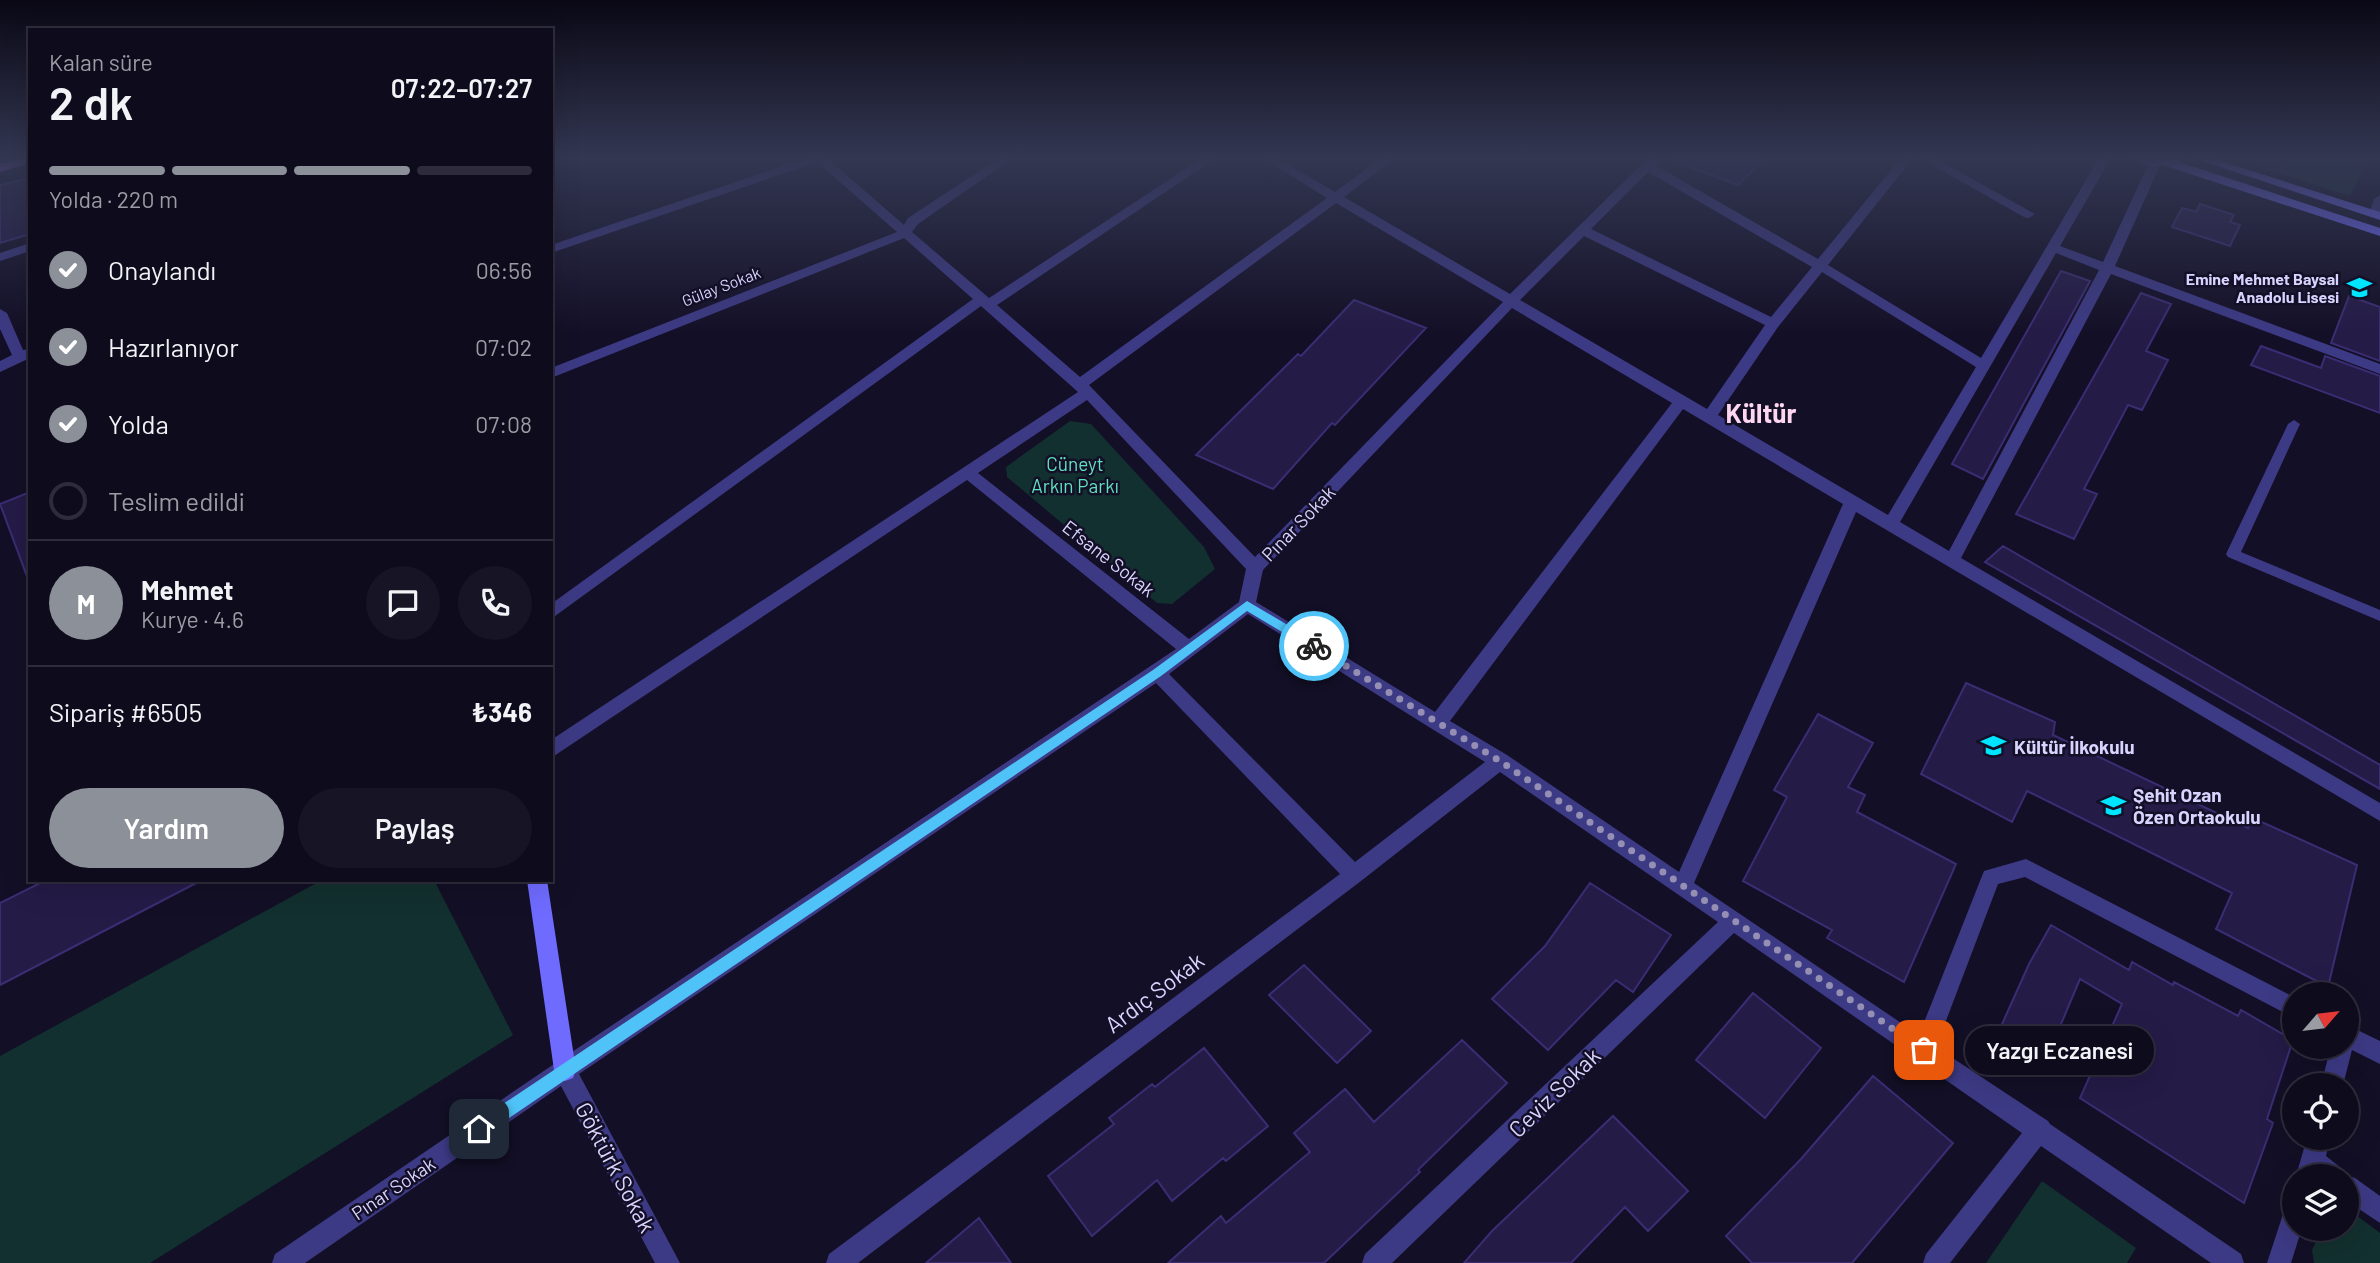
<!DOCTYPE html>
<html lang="tr">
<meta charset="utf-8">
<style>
body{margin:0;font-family:Barlow,sans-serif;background:#171425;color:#f1f3f6;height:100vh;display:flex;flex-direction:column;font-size:26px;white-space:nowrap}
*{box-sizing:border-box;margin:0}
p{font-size:23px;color:#9b9ba3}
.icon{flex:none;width:38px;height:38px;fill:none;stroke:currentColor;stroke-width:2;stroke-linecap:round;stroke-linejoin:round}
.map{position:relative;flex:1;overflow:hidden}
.panel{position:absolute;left:28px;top:28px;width:525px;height:854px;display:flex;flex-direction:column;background:#0e0b1c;border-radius:0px;box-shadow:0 7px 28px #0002,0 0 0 2px #2e2b3b}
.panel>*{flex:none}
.needle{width:46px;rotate:62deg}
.tools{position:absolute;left:2282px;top:982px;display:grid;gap:14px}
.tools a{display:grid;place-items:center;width:77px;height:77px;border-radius:50%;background:#0e0b1c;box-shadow:0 7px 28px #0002,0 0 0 2px #2e2b3b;font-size:35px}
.pin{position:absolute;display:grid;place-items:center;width:60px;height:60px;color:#fff;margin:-30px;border-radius:14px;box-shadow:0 4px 10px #0006}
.courier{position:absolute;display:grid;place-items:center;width:70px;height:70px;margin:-35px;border:5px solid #4fc3f7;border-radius:50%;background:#fff;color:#222;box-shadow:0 2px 9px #0007}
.bubble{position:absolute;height:49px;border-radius:24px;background:#0e0b1c;box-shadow:0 7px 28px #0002,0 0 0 2px #2e2b3b;font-size:23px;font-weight:600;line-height:49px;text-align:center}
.headline em{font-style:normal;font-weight:600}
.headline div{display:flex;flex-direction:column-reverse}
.headline{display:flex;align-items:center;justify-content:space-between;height:119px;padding:0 21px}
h1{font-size:46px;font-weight:600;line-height:52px}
.bar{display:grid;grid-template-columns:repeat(4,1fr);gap:10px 7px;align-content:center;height:84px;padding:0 21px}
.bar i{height:9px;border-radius:5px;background:#2e2b3b}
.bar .on{background:#8c9099}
.bar p{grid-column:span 4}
.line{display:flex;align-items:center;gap:18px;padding:0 21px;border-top:2px solid #2e2b3b}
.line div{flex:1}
.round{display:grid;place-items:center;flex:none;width:74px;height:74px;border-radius:37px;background:#171425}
ol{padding:0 21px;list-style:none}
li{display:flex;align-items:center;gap:21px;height:77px}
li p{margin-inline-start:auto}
li .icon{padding:7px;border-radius:50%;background:#8c9099;color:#fff;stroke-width:4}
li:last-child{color:#9b9ba3}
li i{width:38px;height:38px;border:4px solid #2e2b3b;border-radius:50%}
.primary-button{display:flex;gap:14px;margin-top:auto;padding:14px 21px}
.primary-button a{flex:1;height:80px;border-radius:42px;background:#8c9099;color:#fff;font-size:28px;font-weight:600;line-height:80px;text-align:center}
.primary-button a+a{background:#171425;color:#f1f3f6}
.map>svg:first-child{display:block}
.green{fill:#12302f}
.building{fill:#241b47;stroke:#3b2d73;stroke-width:2}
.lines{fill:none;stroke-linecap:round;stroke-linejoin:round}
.service{fill:#3d3a85;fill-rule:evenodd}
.minor{fill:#3d3a85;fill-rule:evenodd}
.secondary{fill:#6f6bff;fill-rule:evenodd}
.primary{fill:#c25bff;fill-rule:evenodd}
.route{fill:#4fc3f7}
.done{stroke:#948fb3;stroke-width:7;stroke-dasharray:0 12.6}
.labels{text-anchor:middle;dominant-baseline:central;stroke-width:5;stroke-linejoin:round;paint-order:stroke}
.far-poi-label{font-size:16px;font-weight:bold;fill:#d9d4ff;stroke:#130f26;text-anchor:end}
.far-street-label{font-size:16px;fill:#d9d4ff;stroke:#130f26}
.park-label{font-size:19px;fill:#5fe0c0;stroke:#130f26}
.street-label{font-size:19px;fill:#d9d4ff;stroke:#130f26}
.poi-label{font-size:19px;font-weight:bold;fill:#d9d4ff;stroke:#130f26;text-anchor:start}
.near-street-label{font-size:23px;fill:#d9d4ff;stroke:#130f26}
.district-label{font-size:26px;font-weight:bold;fill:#ffd6f0;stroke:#130f26}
</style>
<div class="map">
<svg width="2380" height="1263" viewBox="0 0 2380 1263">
<rect width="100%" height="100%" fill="#130f26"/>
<path class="green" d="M 2230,158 L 2369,158 L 2350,196 Z
M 1070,421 L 1091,424 L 1204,547 L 1215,569 L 1172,604 L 1157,603 L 1007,477 L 1006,467 Z
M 322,880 L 434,880 L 513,1035 L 150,1263 L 0,1263 L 0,1056 Z
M 2042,1181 L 2136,1248 L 2127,1263 L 1986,1263 Z
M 2347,1212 L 2356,1215 L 2380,1233 L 2380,1263 L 2314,1263 L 2312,1250 L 2322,1229 L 2347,1228 Z"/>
<path class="building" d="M 1671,158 L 1765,158 L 1738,185 L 1671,160 Z
M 30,178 L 30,234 L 0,243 L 0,185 Z
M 2200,204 L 2234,215 L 2230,222 L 2240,225 L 2230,246 L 2172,227 L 2182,208 L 2196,212 Z
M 2061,271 L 2090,281 L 1983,479 L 1952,464 Z
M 2141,293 L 2171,304 L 2146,351 L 2168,360 L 2142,410 L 2128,405 L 2084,489 L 2097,494 L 2074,539 L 2016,514 Z
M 2349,296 L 2380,307 L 2380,361 L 2331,343 Z
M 1354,300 L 1426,328 L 1335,425 L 1332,423 L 1273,489 L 1196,455 L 1298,354 L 1301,356 Z
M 2261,346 L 2321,368 L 2325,356 L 2380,376 L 2380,413 L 2251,365 Z
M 30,492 L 30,578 L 28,579 L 0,504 Z
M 2003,546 L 2380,765 L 2380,789 L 1985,562 Z
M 1966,683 L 2055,722 L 2053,735 L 2248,828 L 2253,818 L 2357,865 L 2328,987 L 2216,929 L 2232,893 L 2027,791 L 2012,822 L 1921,774 Z
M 1818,714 L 1873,743 L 1848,787 L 1865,795 L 1857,812 L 1956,864 L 1904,982 L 1827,938 L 1832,930 L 1743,881 L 1787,797 L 1774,790 Z
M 46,880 L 202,880 L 0,985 L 0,903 Z
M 1590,883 L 1671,935 L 1633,992 L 1616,980 L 1548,1050 L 1492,999 L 1545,946 Z
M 2051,925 L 2129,970 L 2132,962 L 2173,985 L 2174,982 L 2238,1016 L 2241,1010 L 2293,1040 L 2267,1119 L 2273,1123 L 2244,1203 L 2080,1098 L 2122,1004 L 2080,979 L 2045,1062 L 1998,1033 L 2029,964 Z
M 1304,965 L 1371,1031 L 1337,1063 L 1269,995 Z
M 1753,993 L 1821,1048 L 1765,1118 L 1696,1060 Z
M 1462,1040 L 1507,1083 L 1418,1170 L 1420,1172 L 1324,1263 L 1168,1263 L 1221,1216 L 1226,1223 L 1310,1152 L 1294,1133 L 1345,1089 L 1374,1122 Z
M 1204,1048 L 1268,1126 L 1226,1161 L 1223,1158 L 1172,1201 L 1157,1180 L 1092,1236 L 1048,1176 L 1114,1124 L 1109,1118 L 1152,1084 L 1155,1087 Z
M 1873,1076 L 1953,1143 L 1852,1263 L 1752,1263 L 1726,1236 L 1801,1159 Z
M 1613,1116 L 1688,1191 L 1648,1231 L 1625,1207 L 1571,1263 L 1464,1263 L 1492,1231 Z
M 979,1218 L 1011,1263 L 926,1263 Z"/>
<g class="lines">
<path class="service" d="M 2294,420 L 2300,424 L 2241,552 L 2380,610 L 2380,621 L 2228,557 L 2226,554 L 2288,424 Z"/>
<path class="minor" d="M 551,158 L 561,158 L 551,163 Z
M 806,158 L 827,158 L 904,225 L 908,218 L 999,158 L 1013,158 L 918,224 L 912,232 L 989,298 L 1202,158 L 1216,158 L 997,305 L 1080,377 L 1327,198 L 1263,158 L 1277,158 L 1335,192 L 1381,158 L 1395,158 L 1344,197 L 1510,294 L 1648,158 L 1661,158 L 1655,165 L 1818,259 L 1901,158 L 1913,158 L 1828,265 L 1981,358 L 2099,158 L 2111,158 L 2060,246 L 2103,262 L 2149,163 L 2159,160 L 2161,163 L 2115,266 L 2380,364 L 2380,374 L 2111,274 L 1961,558 L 2380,803 L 2380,821 L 1856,512 L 1694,883 L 1919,1035 L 1984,871 L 2026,859 L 2294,997 L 2294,1018 L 2025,877 L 1998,884 L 1936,1047 L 2048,1121 L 2050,1124 L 2241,1254 L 2244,1263 L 2211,1263 L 2041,1146 L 1950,1263 L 1923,1263 L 1926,1254 L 2022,1133 L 1734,933 L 1392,1263 L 1362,1263 L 1365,1254 L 1718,922 L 1500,772 L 1361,881 L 858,1263 L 826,1263 L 829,1254 L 1340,874 L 1156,683 L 579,1074 L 680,1263 L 655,1263 L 561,1086 L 305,1263 L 272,1263 L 275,1254 L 557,1062 L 1176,649 L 967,480 L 551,758 L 551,740 L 1078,392 L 981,306 L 551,619 L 551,604 L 973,299 L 904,238 L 551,378 L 551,368 L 897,232 L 817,162 L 551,253 L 551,245 ZM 1648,172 L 1812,267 L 1771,317 L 1591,229 ZM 1336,203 L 1503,302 L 1255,557 L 1089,385 ZM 1584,236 L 1765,325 L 1707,409 L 1520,300 ZM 2056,253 L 2099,270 L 1949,551 L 1900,522 ZM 1822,272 L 1976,367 L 1888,515 L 1718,415 L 1778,327 ZM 1512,308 L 1672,403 L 1435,712 L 1256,602 L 1263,570 ZM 1087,400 L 1246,569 L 1239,602 L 1189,639 L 978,473 ZM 1683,409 L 1843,504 L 1679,872 L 1507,755 L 1450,721 ZM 1248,614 L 1485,762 L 1355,862 L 1169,674 Z
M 1920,158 L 1935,158 L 2035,214 L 2029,218 L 2024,217 Z
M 2380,195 L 2380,216 L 2370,217 L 2369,214 L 2374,199 Z
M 30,243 L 30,251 L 0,261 L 0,253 Z
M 0,309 L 7,313 L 23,350 L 30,349 L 30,358 L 0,372 L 0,361 L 12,355 L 0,329 Z
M 2347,1025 L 2380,1041 L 2380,1064 L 2352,1050 L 2343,1085 L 2321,1085 L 2331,1046 L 2347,1046 Z
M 2307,1138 L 2330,1138 L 2326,1156 L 2341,1168 L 2344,1175 L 2355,1178 L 2380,1196 L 2380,1223 L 2347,1201 L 2347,1176 L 2296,1176 Z
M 2294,1205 L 2294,1228 L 2302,1228 L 2291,1263 L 2267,1263 L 2285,1208 Z"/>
<path class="secondary" d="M 2126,158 L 2181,158 L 2179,162 L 2380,228 L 2380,236 L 2163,165 L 2153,167 Z
M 2193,158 L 2211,158 L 2380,212 L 2380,220 Z
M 527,880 L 547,880 L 576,1070 L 573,1078 L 565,1081 L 557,1078 L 554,1070 Z"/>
<path class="primary" d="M 21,158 L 30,158 L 30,163 L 0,172 L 0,164 Z"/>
</g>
<linearGradient id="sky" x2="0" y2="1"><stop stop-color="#0a0815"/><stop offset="0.47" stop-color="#333752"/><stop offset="1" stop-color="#333752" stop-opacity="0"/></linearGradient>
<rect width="2380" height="335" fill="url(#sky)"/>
<path class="route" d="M 1247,601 L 1318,643 L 1318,649 L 1310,649 L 1247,611 L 1161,676 L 484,1135 L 479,1137 L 473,1135 L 471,1129 L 473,1124 L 1153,670 Z"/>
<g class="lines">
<path class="done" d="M 1314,646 L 1500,761 L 1924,1050"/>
</g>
<defs>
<symbol id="school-bare" viewBox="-9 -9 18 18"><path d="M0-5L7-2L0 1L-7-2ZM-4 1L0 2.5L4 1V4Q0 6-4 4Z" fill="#00e5ff" stroke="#130f26" stroke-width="2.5" paint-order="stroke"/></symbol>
</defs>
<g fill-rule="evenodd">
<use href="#school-bare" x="2342" y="270" width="35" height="35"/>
<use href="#school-bare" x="1976" y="728" width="35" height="35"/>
<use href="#school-bare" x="2096" y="788" width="35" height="35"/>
</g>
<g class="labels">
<g class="far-poi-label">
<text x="2339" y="278">Emine Mehmet Baysal<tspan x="2339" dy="18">Anadolu Lisesi</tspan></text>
</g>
<g class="far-street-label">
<text transform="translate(721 286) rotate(-21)">Gülay Sokak</text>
</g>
<g class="park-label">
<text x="1075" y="463">Cüneyt<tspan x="1075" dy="22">Arkın Parkı</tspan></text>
</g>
<g class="street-label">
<text transform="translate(1298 523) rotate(-46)">Pınar Sokak</text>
<text transform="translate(1109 558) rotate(38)">Efsane Sokak</text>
<text transform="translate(393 1188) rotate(-34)">Pınar Sokak</text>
</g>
<g class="poi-label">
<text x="2014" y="746">Kültür İlkokulu</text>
<text x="2133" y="794">Şehit Ozan<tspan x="2133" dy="22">Özen Ortaokulu</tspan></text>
</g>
<g class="near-street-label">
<text transform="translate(1154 992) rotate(-37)">Ardıç Sokak</text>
<text transform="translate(1554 1092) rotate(-44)">Ceviz Sokak</text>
<text transform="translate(616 1167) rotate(62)">Göktürk Sokak</text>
</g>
<g class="district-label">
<text x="1761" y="412">Kültür</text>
</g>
</g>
</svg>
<div class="tools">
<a><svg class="needle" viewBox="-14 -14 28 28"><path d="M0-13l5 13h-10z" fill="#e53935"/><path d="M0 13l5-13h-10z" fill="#9b9ba3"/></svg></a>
<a><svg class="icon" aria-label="locate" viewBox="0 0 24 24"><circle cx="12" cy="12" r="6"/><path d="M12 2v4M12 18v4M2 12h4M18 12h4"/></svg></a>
<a><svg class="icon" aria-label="layers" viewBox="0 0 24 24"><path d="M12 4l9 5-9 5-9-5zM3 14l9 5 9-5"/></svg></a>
</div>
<div class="pin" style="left:1924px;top:1050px;background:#ea580c"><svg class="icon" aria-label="bag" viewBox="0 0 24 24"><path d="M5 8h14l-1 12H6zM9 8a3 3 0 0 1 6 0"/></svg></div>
<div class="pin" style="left:479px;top:1129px;background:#1f2937"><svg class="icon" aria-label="home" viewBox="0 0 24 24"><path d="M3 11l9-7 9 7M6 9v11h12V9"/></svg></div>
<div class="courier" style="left:1314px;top:646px"><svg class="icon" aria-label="bike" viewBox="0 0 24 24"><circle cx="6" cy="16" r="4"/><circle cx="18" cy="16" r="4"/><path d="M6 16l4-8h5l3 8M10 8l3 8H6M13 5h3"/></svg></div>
<div class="bubble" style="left:1965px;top:1026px;width:189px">Yazgı Eczanesi</div>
<section class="panel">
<div class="headline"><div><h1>2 dk</h1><p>Kalan süre</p></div><em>07:22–07:27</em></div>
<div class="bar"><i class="on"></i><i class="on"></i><i class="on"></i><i></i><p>Yolda · 220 m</p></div>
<ol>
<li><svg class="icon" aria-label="check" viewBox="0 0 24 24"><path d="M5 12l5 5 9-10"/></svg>Onaylandı<p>06:56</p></li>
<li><svg class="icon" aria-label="check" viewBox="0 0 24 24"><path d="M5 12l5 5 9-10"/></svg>Hazırlanıyor<p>07:02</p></li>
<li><svg class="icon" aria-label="check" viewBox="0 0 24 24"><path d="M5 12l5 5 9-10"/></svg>Yolda<p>07:08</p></li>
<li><i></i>Teslim edildi</li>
</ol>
<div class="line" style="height:126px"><b class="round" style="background:#8c9099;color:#fff">M</b><div><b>Mehmet</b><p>Kurye · 4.6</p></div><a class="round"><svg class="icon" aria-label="chat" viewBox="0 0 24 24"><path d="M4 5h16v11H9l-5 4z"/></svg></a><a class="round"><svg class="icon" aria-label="phone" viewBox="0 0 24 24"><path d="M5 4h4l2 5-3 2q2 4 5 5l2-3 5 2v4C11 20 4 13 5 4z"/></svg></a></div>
<div class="line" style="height:91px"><div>Sipariş #6505</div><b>₺346</b></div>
<div class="primary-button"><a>Yardım</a><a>Paylaş</a></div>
</section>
</div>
